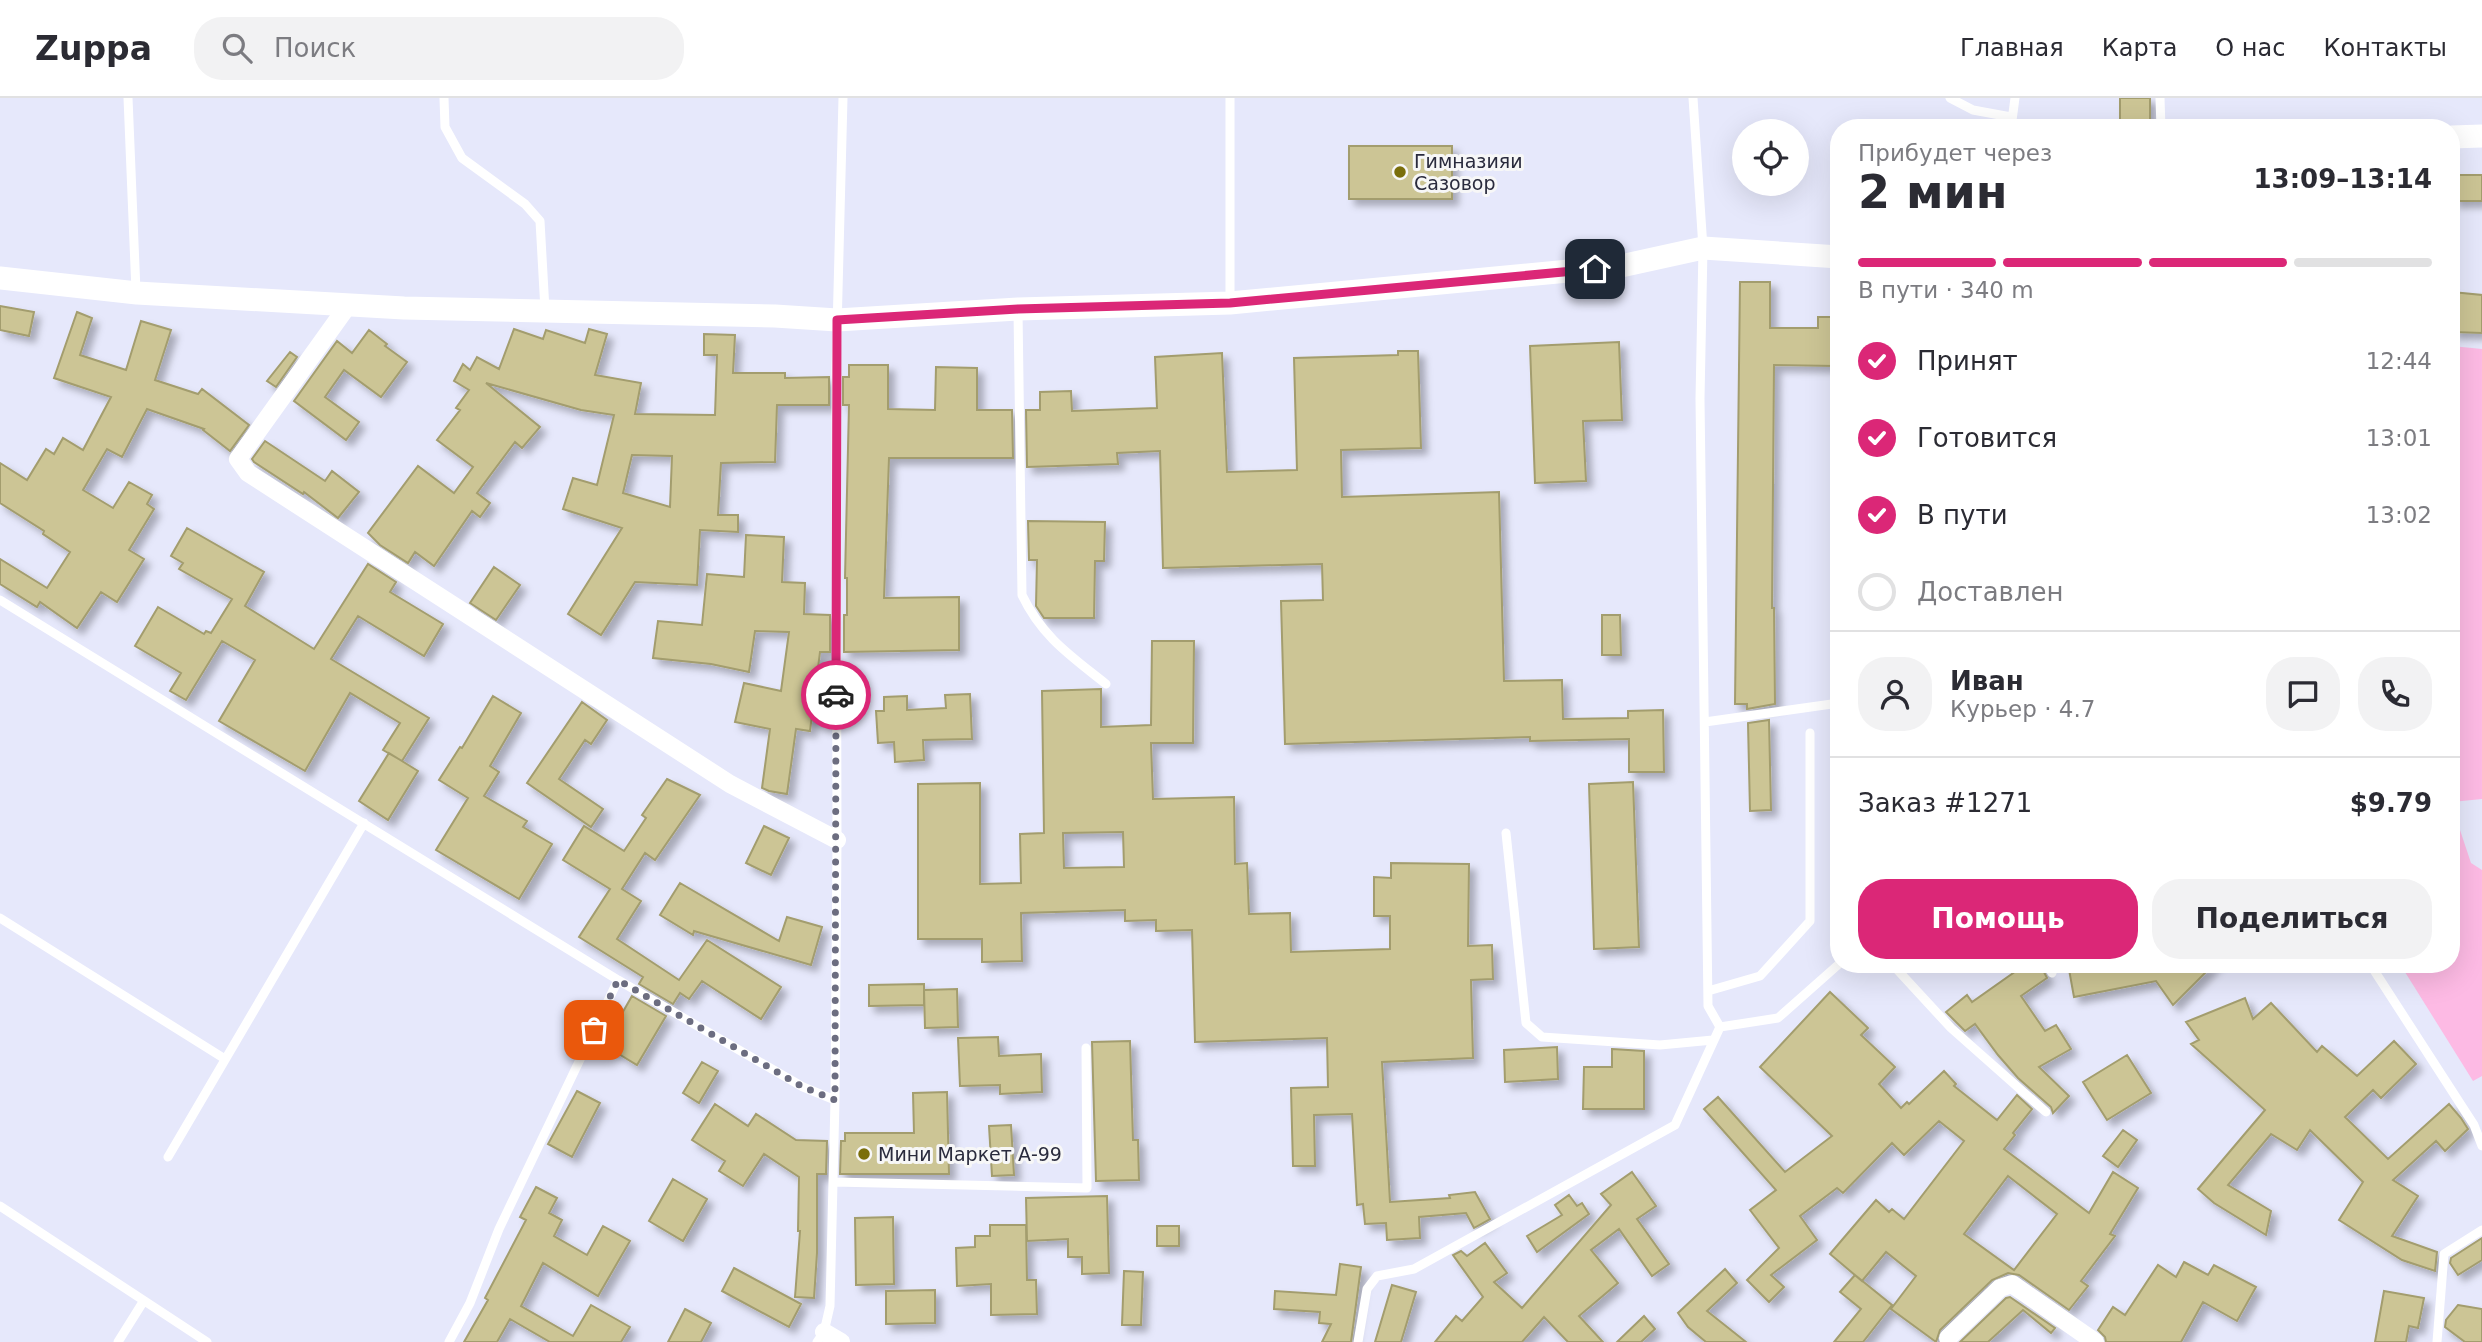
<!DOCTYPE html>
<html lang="ru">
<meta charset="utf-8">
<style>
body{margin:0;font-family:"DejaVu Sans",sans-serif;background:#f2f2f3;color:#2b2b33;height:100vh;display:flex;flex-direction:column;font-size:26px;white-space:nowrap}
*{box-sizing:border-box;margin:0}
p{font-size:23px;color:#7c7c81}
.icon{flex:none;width:38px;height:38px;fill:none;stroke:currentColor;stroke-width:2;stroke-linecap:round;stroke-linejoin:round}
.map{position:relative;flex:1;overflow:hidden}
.details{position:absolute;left:1830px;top:21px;width:630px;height:854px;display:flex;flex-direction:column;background:#fff;border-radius:28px;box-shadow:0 7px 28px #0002}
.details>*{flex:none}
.buttons{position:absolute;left:1732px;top:21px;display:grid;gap:14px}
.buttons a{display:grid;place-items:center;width:77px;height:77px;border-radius:50%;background:#fff;box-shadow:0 7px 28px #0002;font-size:35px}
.pin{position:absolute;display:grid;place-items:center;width:60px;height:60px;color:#fff;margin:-30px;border-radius:14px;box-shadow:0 4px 10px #0006}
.courier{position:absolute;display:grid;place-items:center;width:70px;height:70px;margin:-35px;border:5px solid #db2777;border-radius:50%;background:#fff;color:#222;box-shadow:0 2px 9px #0007}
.summary em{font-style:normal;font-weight:800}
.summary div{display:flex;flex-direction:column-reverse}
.summary{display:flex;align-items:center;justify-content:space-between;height:119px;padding:0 28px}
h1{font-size:46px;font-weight:800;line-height:52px}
.bar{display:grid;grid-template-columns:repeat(4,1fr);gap:10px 7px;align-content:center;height:84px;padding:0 28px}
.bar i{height:9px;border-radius:5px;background:#e1e1e2}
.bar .on{background:#db2777}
.bar p{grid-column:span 4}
.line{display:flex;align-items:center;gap:18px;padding:0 28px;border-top:2px solid #e1e1e2}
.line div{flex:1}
.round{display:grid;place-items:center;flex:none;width:74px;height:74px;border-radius:28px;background:#f2f2f3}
ol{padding:0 28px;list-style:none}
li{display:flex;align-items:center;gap:21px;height:77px}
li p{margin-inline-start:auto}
li .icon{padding:7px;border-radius:50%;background:#db2777;color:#fff;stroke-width:4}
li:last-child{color:#7c7c81}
li i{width:38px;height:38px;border:4px solid #e1e1e2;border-radius:50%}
.primary-button{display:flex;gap:14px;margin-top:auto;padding:14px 28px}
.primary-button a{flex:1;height:80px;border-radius:28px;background:#db2777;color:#fff;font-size:28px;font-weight:800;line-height:80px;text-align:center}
.primary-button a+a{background:#f2f2f3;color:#2b2b33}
header{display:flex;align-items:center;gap:42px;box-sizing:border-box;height:98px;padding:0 35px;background:#fff;border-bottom:2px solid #e1e1e2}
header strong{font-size:33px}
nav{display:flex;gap:38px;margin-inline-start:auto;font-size:24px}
.search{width:490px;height:63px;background:#f2f2f3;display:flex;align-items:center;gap:18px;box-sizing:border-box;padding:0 24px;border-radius:28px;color:#7c7c81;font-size:26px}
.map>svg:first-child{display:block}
.green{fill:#fdbae4}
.building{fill:#ccc595;stroke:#a39d6e;stroke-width:2;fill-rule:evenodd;filter:url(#shadow)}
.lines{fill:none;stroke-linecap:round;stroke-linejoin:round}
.service{stroke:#fff;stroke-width:9}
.minor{stroke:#fff;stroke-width:18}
.tertiary{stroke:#fff;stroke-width:23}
.done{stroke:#6c6d80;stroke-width:7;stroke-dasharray:0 12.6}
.route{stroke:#db2777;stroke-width:9}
.poi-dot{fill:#7a6e0b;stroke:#f7f7f7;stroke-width:2.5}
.labels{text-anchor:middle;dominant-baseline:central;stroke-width:6;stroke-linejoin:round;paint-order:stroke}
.poi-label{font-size:19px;fill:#2a2b3d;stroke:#f7f7f7;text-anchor:start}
</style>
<header>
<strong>Zuppa</strong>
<div class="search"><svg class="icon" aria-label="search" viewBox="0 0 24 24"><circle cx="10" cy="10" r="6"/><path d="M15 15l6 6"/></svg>Поиск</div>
<nav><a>Главная</a><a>Карта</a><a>О нас</a><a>Контакты</a></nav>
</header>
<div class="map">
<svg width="2482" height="1244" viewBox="0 0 2482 1244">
<defs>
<filter id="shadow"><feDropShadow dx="6" dy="6" stdDeviation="3.5" flood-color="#0004"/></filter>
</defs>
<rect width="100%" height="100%" fill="#e6e8fb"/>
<path class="green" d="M 2452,248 L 2482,251 L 2482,701 L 2452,704 Z
M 2452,708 L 2471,765 L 2482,772 L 2482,978 L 2473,983 L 2400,866 L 2452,866 Z"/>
<path class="building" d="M 2120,0 L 2150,0 L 2150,30 L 2120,30 Z
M 1349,48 L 1452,48 L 1452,101 L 1349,101 Z
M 2452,77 L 2482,77 L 2482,103 L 2453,103 Z
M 1740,184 L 1770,184 L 1770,230 L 1818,230 L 1818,219 L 1835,219 L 1835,268 L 1774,267 L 1772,510 L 1774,510 L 1775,606 L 1747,611 L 1747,606 L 1735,606 Z
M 2452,194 L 2482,197 L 2482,235 L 2452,234 Z
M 0,208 L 34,214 L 29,238 L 0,232 Z
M 77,214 L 92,220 L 80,257 L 126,272 L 141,223 L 171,232 L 155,282 L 198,296 L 202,291 L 249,327 L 230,353 L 203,332 L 204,331 L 147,311 L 122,359 L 107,351 L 83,392 L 113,410 L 129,384 L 152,397 L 147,406 L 154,411 L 129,452 L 144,461 L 117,504 L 101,494 L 77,530 L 40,504 L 37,509 L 0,486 L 0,461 L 47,490 L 70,454 L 43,436 L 44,433 L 0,405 L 0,365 L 27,382 L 46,351 L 54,356 L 63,340 L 83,352 L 111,299 L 54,280 Z
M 514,231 L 543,241 L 546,232 L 585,245 L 589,231 L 607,236 L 595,277 L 641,285 L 635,316 L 715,317 L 717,257 L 704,257 L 704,236 L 735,237 L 733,275 L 785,275 L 785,280 L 829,279 L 829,307 L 777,307 L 775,364 L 721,365 L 718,417 L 738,417 L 738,434 L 700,432 L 697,487 L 635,484 L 601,537 L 568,516 L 622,430 L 563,411 L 573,380 L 597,387 L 614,317 L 581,312 L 486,285 L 540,329 L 522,350 L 515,344 L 477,395 L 490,405 L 480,419 L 472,413 L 434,468 L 415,454 L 408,465 L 380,447 L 368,435 L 418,368 L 454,395 L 473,369 L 437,342 L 460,312 L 456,310 L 469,292 L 454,283 L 463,266 L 470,272 L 477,259 L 499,271 ZM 632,357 L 672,358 L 670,409 L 623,395 Z
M 369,232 L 387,246 L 385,248 L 407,264 L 381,299 L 344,272 L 325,299 L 359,324 L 346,342 L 294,303 L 337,243 L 352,255 Z
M 1619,244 L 1622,322 L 1583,323 L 1586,383 L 1535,385 L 1530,248 Z
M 1398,253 L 1418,253 L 1421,350 L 1341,352 L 1342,399 L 1499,394 L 1504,583 L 1562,582 L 1563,621 L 1628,620 L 1628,613 L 1663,612 L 1664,674 L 1629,674 L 1629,641 L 1530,643 L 1530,639 L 1285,646 L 1281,503 L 1323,502 L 1322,466 L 1163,470 L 1160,353 L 1117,355 L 1118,366 L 1027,369 L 1026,312 L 1040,312 L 1040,294 L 1071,293 L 1072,313 L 1157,310 L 1155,259 L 1222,255 L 1227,374 L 1297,372 L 1294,260 L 1398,257 Z
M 290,254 L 297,259 L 276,289 L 267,283 Z
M 849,267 L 888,267 L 888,311 L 935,312 L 936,269 L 977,270 L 977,312 L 1012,312 L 1013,360 L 889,360 L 884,500 L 959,499 L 959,552 L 844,554 L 844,517 L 847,517 L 847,480 L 845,480 L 849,307 L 843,307 L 843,279 L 849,279 Z
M 265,343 L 325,383 L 332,373 L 359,394 L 338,420 L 304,394 L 303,396 L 254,364 L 252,361 Z
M 1028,423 L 1105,424 L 1104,463 L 1095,463 L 1094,520 L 1044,520 L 1036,508 L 1037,462 L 1029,462 Z
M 187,430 L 264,474 L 245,508 L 314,551 L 368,466 L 396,484 L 390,494 L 443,526 L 424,558 L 358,518 L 331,561 L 429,620 L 402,663 L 383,652 L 400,625 L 350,595 L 305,673 L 219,623 L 255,562 L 222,543 L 186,602 L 170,593 L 181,575 L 135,548 L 158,509 L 204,536 L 206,533 L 211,535 L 232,501 L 179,471 L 183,465 L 171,458 Z
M 746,437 L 784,439 L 782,484 L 805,485 L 804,516 L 830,517 L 830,554 L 820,554 L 810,633 L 796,631 L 787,696 L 769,693 L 762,690 L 770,631 L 735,624 L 744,585 L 781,593 L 789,534 L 755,533 L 749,574 L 711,566 L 653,560 L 658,523 L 702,527 L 707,476 L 744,479 Z
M 494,469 L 520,487 L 496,522 L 470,505 Z
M 1602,517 L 1620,517 L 1621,557 L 1602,557 Z
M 1152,543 L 1194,543 L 1193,645 L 1151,645 L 1153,701 L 1234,699 L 1235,766 L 1247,765 L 1249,816 L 1290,815 L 1291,854 L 1390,851 L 1390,818 L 1374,818 L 1374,779 L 1391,780 L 1391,765 L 1469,766 L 1468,848 L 1492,847 L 1493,881 L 1471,882 L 1473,960 L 1382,964 L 1390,1104 L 1450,1100 L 1449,1097 L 1475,1094 L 1490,1121 L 1474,1130 L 1466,1115 L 1419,1119 L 1420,1140 L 1387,1142 L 1386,1125 L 1365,1126 L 1363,1106 L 1357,1107 L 1352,1016 L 1314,1017 L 1315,1068 L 1293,1068 L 1291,990 L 1328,989 L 1327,940 L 1195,944 L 1192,832 L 1156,833 L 1156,822 L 1125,823 L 1125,812 L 1021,815 L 1022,863 L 982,864 L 982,841 L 918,841 L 918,686 L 980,685 L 980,786 L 1021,785 L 1020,736 L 1044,735 L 1042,593 L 1101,591 L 1101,629 L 1151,627 ZM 1123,734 L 1124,769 L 1064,770 L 1063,735 Z
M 970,596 L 972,641 L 923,642 L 924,662 L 895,664 L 894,644 L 878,645 L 876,613 L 884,613 L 884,599 L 907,598 L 907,612 L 946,610 L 945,597 Z
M 493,598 L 521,615 L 490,668 L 499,674 L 484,698 L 527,723 L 523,729 L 552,746 L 519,801 L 436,752 L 468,700 L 439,682 L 460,649 L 462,650 Z
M 582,604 L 607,622 L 591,646 L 585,642 L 559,681 L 603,711 L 591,729 L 527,685 Z
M 1769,622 L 1771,712 L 1750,713 L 1748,625 Z
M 389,655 L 418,673 L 388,722 L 359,703 Z
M 667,681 L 700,697 L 655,762 L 645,755 L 622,791 L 641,803 L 617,841 L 679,882 L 707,842 L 781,889 L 761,921 L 702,883 L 689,901 L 680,895 L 673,906 L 639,886 L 643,879 L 579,839 L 610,791 L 563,762 L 584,728 L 624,753 L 646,720 L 642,717 Z
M 1633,684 L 1639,849 L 1594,851 L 1589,686 Z
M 764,728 L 789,740 L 771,777 L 746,765 Z
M 680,785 L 779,843 L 787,819 L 822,829 L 811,867 L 694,833 L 693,837 L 660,817 Z
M 2026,866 L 2040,866 L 2047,880 L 2021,898 L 2045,933 L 2056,927 L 2071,951 L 2039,969 L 2069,998 L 2053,1015 L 2051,1009 L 2018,980 L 1998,957 L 1975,926 L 1965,933 L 1946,914 L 1967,897 L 1972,904 Z
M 2068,866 L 2214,866 L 2173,907 L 2156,883 L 2074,899 Z
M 924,886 L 924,907 L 869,908 L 869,887 Z
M 957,891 L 958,929 L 925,930 L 924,892 Z
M 1830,894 L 1868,930 L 1861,937 L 1895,969 L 1879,986 L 1901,1010 L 1907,1004 L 1909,1006 L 1944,973 L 1956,986 L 1954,988 L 1997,1022 L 2017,997 L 2032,1011 L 2013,1035 L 2015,1037 L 2004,1051 L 2089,1115 L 2113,1074 L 2138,1090 L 2110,1136 L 2115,1138 L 2081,1183 L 2088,1188 L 2069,1212 L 2019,1177 L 2008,1175 L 1992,1182 L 1940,1232 L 1936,1244 L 1891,1211 L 1916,1178 L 1886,1154 L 1862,1183 L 1830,1156 L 1876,1102 L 1889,1114 L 1892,1111 L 1904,1121 L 1964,1043 L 1939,1023 L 1904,1057 L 1892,1045 L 1843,1095 L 1837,1090 L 1800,1118 L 1817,1142 L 1771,1177 L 1784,1189 L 1769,1204 L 1747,1182 L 1779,1150 L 1750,1112 L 1776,1092 L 1704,1011 L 1718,999 L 1785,1074 L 1832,1038 L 1760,969 ZM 2008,1078 L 2057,1116 L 2014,1172 L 1964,1136 Z
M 632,898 L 666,918 L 637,967 L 604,947 Z
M 2245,900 L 2253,921 L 2271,905 L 2317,954 L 2322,948 L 2357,978 L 2394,943 L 2416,966 L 2381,1000 L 2373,992 L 2345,1019 L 2388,1061 L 2449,1006 L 2461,1020 L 2468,1031 L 2445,1053 L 2436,1043 L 2393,1082 L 2418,1098 L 2392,1138 L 2437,1154 L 2435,1173 L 2402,1162 L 2339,1122 L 2363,1084 L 2310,1032 L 2297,1052 L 2271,1036 L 2228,1087 L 2271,1113 L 2266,1137 L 2214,1105 L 2198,1091 L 2265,1012 L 2191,946 L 2199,942 L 2186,924 Z
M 998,939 L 999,958 L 1041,956 L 1042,994 L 1000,996 L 1000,987 L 960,988 L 958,940 Z
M 1130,943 L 1133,1042 L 1138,1042 L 1139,1082 L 1096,1083 L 1092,944 Z
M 1557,949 L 1558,981 L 1505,984 L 1504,952 Z
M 1612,951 L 1644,953 L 1644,1011 L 1583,1011 L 1584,969 L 1612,969 Z
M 2127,957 L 2151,995 L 2107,1022 L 2083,984 Z
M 702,964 L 718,973 L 699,1005 L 683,995 Z
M 577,993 L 600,1005 L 572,1059 L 548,1046 Z
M 947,994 L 949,1076 L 840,1076 L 841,1043 L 845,1043 L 845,1035 L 914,1035 L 913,995 Z
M 715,1006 L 748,1028 L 756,1016 L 796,1042 L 827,1043 L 826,1076 L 817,1076 L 817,1155 L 814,1200 L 795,1199 L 800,1133 L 798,1133 L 799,1079 L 764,1056 L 743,1088 L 719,1073 L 725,1063 L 692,1042 Z
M 1011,1027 L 1014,1077 L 992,1078 L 989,1028 Z
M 2123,1032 L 2137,1042 L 2118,1069 L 2103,1058 Z
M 1632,1074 L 1656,1108 L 1637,1121 L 1669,1166 L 1652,1178 L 1619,1131 L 1591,1152 L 1618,1185 L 1579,1218 L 1603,1244 L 1568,1244 L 1544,1219 L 1522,1244 L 1435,1244 L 1456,1218 L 1462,1223 L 1483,1199 L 1453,1157 L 1461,1153 L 1467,1158 L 1485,1145 L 1507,1175 L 1494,1184 L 1522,1210 L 1611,1107 L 1601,1096 Z
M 673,1081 L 707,1101 L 683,1143 L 649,1123 Z
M 536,1089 L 557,1100 L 549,1115 L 562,1122 L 554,1138 L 587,1157 L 603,1128 L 630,1143 L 598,1198 L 543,1165 L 521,1208 L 573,1238 L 591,1207 L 630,1229 L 621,1244 L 550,1244 L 510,1221 L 497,1244 L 464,1244 L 488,1202 L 485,1200 L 526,1122 L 520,1119 Z
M 1569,1097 L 1577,1108 L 1582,1105 L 1589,1116 L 1537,1154 L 1527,1138 L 1562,1117 L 1555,1107 Z
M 1107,1098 L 1109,1175 L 1082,1176 L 1082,1159 L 1068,1159 L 1068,1141 L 1027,1143 L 1026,1100 Z
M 893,1119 L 894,1186 L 856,1187 L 855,1120 Z
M 990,1127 L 1026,1127 L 1027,1182 L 1036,1182 L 1037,1216 L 991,1217 L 991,1186 L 957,1188 L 956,1150 L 975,1149 L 975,1138 L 990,1138 Z
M 1157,1128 L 1179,1128 L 1179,1148 L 1157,1148 Z
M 2482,1140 L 2482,1162 L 2458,1177 L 2450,1165 L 2451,1160 Z
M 2184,1164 L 2208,1177 L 2214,1167 L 2256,1189 L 2237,1223 L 2203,1204 L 2181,1244 L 2106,1244 L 2105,1239 L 2098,1232 L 2113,1209 L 2125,1217 L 2158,1167 L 2176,1179 Z
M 1340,1166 L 1361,1169 L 1351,1244 L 1322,1244 L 1331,1226 L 1319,1225 L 1320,1214 L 1274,1211 L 1275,1193 L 1336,1197 Z
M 734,1170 L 801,1206 L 789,1229 L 722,1193 Z
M 1725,1171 L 1737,1185 L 1707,1213 L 1746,1244 L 1706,1244 L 1688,1229 L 1678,1215 Z
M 1124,1173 L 1143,1174 L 1141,1227 L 1122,1227 Z
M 1855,1177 L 1892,1207 L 1863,1244 L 1834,1244 L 1861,1211 L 1840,1194 Z
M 1392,1187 L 1416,1194 L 1401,1244 L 1375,1244 Z
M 935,1192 L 935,1225 L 886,1226 L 886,1193 Z
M 2384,1193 L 2424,1200 L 2418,1230 L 2409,1228 L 2406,1244 L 2375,1244 Z
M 2010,1199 L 2055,1230 L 2051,1235 L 2023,1212 L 1988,1244 L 1960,1244 L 2006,1200 Z
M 2458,1207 L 2482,1211 L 2482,1244 L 2465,1244 L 2445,1229 L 2446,1222 Z
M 685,1211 L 711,1225 L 701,1244 L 668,1244 Z
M 1644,1218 L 1655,1231 L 1641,1244 L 1617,1244 Z"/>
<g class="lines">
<path class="service" d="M 128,0 L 136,193
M 444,0 L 445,29 L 462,60 L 525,106 L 540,123 L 545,212
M 1230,0 L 1230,204
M 1950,0 L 1973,12 L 2011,19
M 2160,0 L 2161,30
M 2011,30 L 2015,0
M 1018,213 L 1022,497 C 1042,539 1071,558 1106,586
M 0,502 L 618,882 L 803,989 L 835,1002 L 837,742 L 836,270 L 843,0
M 1705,624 L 1839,605
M 1506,735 L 1526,925 L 1542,939 L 1660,947 L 1713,942
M 0,820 L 225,961
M 1892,866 L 1951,930 L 2046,1014
M 2047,866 L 2052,875
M 2370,866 L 2474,1027 L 2482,1048
M 1708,893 L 1760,878 L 1810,823 L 1810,635
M 1720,929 L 1778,920 L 1839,866
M 168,1059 L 364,725
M 834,1084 L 1087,1090 L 1086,950
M 0,1108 L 207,1244
M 118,1244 L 143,1204
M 449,1244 L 470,1205 L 499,1131 L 618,882
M 817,1244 L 824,1234 L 830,1208 L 835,1002
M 1358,1244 L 1367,1191 L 1377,1178 L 1414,1171 L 1675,1027 L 1720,929 L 1708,908 L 1700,301 L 1703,150 L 1693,0
M 2437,1244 L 2444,1156 L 2482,1132"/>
<path class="minor" d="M 349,206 L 238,361 L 248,375 L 730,686 L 837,742
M 824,1234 L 841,1244
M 1948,1240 L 2000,1190 L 2012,1186 L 2095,1244"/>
<path class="tertiary" d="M 2452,39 L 2482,38
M 0,180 L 137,195 L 404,210 L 775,218 L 837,222 L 1018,211 L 1230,205 L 1621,168 L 1703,150 L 1839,159"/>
</g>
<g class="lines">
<path class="done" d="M 594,932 L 618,882 L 803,989 L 835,1002 L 836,597"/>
<path class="route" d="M 836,597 L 837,222 L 1018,211 L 1230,205 L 1595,171"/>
</g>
<g class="poi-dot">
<circle cx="1400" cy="74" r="7"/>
<circle cx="864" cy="1056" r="7"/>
</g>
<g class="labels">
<g class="poi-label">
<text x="1414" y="63">Гимназияи<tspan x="1414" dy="22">Сазовор</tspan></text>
<text x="878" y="1056">Мини Маркет А-99</text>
</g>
</g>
</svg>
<div class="buttons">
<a><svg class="icon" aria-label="locate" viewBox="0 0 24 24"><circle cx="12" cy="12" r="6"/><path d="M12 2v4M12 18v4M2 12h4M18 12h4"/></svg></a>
</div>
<div class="pin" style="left:594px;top:932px;background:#ea580c"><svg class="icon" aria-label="bag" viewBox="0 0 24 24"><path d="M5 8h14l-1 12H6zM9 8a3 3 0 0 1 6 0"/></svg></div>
<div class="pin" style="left:1595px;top:171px;background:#1f2937"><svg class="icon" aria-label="home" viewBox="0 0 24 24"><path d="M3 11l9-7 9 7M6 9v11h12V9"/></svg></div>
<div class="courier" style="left:836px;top:597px"><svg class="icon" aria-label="car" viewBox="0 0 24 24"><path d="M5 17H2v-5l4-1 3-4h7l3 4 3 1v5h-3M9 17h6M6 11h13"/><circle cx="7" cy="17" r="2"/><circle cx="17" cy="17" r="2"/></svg></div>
<section class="details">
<div class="summary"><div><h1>2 мин</h1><p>Прибудет через</p></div><em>13:09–13:14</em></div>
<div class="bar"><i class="on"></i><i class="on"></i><i class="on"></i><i></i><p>В пути · 340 m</p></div>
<ol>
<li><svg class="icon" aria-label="check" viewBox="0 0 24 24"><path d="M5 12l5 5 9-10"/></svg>Принят<p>12:44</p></li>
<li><svg class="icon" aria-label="check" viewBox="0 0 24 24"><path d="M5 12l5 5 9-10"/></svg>Готовится<p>13:01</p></li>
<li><svg class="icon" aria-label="check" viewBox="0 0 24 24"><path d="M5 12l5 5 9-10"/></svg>В пути<p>13:02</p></li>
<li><i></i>Доставлен</li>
</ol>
<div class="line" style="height:126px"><a class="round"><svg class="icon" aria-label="person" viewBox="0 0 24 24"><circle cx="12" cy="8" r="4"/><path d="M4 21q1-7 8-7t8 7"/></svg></a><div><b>Иван</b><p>Курьер · 4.7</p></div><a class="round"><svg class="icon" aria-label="chat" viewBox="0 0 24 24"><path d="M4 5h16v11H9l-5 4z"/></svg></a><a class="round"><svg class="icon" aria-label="phone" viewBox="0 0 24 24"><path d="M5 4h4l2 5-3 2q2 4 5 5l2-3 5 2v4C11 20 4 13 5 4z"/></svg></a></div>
<div class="line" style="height:91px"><div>Заказ #1271</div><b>$9.79</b></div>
<div class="primary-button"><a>Помощь</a><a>Поделиться</a></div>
</section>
</div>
